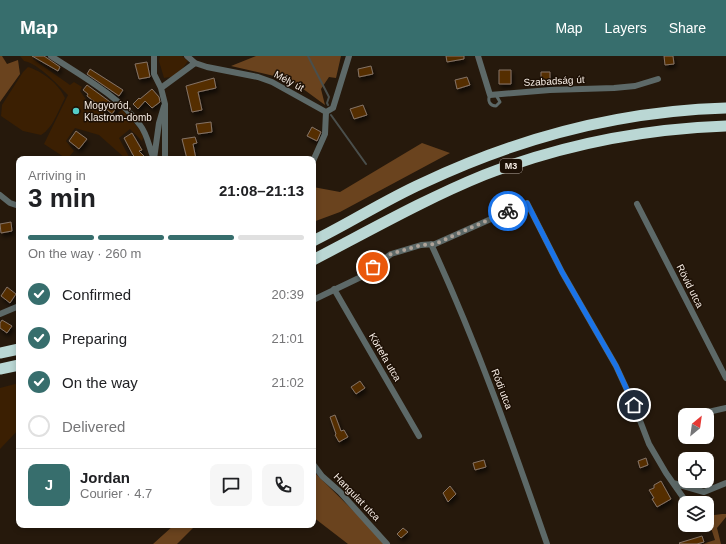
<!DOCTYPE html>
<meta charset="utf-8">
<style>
body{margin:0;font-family:Helvetica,sans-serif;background:#f6f6f6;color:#202124;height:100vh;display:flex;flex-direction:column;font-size:15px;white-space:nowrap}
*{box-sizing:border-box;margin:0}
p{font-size:13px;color:#757577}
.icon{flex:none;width:22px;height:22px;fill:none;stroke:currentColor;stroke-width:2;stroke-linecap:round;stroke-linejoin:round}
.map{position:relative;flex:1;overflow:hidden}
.drawer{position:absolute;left:16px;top:100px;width:300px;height:372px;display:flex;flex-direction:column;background:#fff;border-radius:8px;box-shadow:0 2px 6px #0003}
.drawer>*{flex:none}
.needle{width:26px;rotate:29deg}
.fabs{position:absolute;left:678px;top:352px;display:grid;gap:8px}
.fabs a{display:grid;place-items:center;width:36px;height:36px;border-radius:8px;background:#fff;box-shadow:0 2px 6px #0003;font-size:20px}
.pin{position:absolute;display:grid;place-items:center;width:34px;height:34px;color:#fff;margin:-17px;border:2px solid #fff;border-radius:50%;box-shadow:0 1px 4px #0007}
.courier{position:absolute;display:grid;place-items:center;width:40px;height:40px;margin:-20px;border:3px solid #1a73e8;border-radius:50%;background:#fff;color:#222;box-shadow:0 1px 5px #0007}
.overview em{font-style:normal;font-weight:700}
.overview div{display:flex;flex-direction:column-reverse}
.overview{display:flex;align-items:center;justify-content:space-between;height:68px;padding:0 12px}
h1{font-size:26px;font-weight:700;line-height:30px}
.bar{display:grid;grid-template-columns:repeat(4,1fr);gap:6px 4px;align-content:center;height:48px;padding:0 12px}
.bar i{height:5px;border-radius:3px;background:#e0e0e0}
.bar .current{background:#376e6d}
.bar p{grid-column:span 4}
.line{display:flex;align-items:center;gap:10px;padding:0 12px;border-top:1px solid #e0e0e0}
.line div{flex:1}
.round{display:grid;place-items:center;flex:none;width:42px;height:42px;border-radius:8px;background:#f6f6f6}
ol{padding:0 12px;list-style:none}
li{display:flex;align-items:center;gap:12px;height:44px}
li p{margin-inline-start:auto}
li .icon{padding:4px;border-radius:50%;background:#376e6d;color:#fff;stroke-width:4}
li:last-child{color:#757577}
li i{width:22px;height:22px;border:2px solid #e0e0e0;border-radius:50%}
header{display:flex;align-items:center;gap:24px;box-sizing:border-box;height:56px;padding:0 20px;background:#376e6d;color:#fff}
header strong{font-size:19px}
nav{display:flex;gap:22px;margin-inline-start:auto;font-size:14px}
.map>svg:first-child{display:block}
.green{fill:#3b1f02}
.forest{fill:#6a431e}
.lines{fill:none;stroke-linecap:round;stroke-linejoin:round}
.stream{stroke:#4a4f4c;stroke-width:2}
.building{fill:#542f06;stroke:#857365;filter:url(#shadow)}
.lane{stroke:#5d6968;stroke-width:3}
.street{stroke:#5d6968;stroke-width:6}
.highway{stroke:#bad7d4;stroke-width:11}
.done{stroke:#aea399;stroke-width:4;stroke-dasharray:0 7.2}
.route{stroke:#1a73e8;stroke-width:5}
.poi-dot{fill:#54cdc7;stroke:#1d1005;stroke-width:1.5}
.labels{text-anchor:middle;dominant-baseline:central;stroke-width:3;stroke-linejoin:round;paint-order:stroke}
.shield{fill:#1d1005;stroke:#b6aba2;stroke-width:1}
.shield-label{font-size:9px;font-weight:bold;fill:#f7ede5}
.street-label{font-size:10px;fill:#f7ede5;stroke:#1d1005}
.poi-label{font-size:10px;fill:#f7ede5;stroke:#1d1005;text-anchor:start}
</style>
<header>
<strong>Map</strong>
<nav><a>Map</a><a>Layers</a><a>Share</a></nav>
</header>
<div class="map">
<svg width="726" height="488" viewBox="0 0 726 488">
<defs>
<filter id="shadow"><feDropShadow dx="2" dy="3.5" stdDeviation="2" flood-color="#0009"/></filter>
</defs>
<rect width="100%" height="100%" fill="#26190c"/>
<path class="green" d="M 20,0 L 33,0 L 33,3 L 70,29 L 74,26 L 82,31 L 80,35 L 90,49 L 114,61 L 122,53 L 144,79 L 142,85 L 130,73 L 119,82 L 128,99 L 128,103 L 126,103 L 99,79 L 75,72 L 66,85 L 74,95 L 67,103 L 44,88 L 68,39 C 57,28 39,8 24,5 Z
M 160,0 L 182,0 L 188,5 L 177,20 L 164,22 L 159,5 Z
M 28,11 C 42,15 59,28 65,42 C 58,55 53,72 41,79 L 23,75 L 1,60 L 2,49 L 23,16 Z
M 19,327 L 19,373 L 0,393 L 0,332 Z"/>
<path class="forest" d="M 0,0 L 2,0 L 7,8 L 18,4 L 20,18 L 0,46 Z
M 256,0 L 341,0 L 336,22 L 329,21 L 321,33 L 325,49 L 291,24 L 231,10 Z
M 422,87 L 450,97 L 340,156 L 313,166 L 313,131 L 340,136 Z
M 313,415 L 387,488 L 348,488 L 313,461 Z
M 722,458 L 726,458 L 726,461 L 717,472 L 721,488 L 702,488 L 715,484 L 707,460 Z
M 174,469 L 196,469 L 177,488 L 153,488 Z"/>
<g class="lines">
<path class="stream" d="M 308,0 L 329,41 L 327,47 L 328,49
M 331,59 L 366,108"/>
</g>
<path class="building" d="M 32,0 L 44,0 L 47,2 L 60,11 L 58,15 Z
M 446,0 L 464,0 L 464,3 L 447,6 Z
M 664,0 L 673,0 L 674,8 L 665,9 Z
M 147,6 L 150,21 L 139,23 L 135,8 Z
M 371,10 L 373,18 L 359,21 L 358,13 Z
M 90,13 L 123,34 L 119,40 L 87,18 Z
M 499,14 L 511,14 L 511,28 L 499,28 Z
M 541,16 L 550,16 L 550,28 L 541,28 Z
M 467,21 L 470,29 L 457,33 L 455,24 Z
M 214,22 L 216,32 L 198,36 L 202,54 L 192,56 L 186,30 Z
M 87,29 L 117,51 L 112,58 L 102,50 L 101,51 L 87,40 L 88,38 L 83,34 Z
M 152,33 L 159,41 L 160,46 L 152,52 L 145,45 L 138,53 L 133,48 L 139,42 L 140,43 Z
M 363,49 L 367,59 L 354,63 L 350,53 Z
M 211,66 L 212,76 L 198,78 L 196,68 Z
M 312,71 L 321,76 L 317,85 L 307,80 Z
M 76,75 L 87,83 L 79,93 L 69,85 Z
M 132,77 L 142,94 L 139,95 L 147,103 L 137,103 L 133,99 L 124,82 Z
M 195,81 L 197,87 L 193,88 L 196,103 L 187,103 L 182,83 Z
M 11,166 L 12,175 L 1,177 L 0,168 Z
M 7,231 L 16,238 L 10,247 L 1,240 Z
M 2,264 L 12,270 L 7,277 L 0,272 L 0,267 Z
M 360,325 L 365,332 L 356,338 L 351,331 Z
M 335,359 L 341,375 L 344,374 L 348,381 L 339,386 L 335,379 L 336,378 L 330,361 Z
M 646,402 L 648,409 L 640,412 L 638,405 Z
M 484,404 L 486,411 L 475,414 L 473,407 Z
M 661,425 L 671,443 L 657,451 L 652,443 L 654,442 L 649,434 L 654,432 L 654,429 Z
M 450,430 L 456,438 L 448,446 L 443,437 Z
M 403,472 L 408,476 L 401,482 L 397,478 Z
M 702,480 L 704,486 L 697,488 L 680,488 L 679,487 Z"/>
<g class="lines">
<path class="lane" d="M 490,39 C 487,45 490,50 496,50 L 500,46 L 496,39"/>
<path class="street" d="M 51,0 C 80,19 120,41 140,69 C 148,79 149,92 154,103
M 154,0 L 154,18 L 161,32 L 165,48 L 165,103
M 187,0 L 195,7 L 207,11 L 258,21 L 272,26 L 326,56 L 333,52 L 349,0
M 478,0 L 490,39 L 550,34 L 614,32 L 635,30 L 658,23
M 161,32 L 195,7
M 154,103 L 159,67 L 164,50
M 313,105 L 325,78 L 326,56
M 0,139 L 10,147 L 19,150
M 637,148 L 726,322
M 431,188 C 476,285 512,387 547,488
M 334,233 L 419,380
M 313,244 L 361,221 L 391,198 L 421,189 L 435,188 L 527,147 L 562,216 L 616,310 L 634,349 L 649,388 L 666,417 L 687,447
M 0,258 L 19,250
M 695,359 L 726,352
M 313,408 L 322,420 L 340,436 L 387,488
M 673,427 L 704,436 L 726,427"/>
<path class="highway" d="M 313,185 C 350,167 385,144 423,127 C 518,82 620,55 726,52
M 313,204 C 369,175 425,143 484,119 C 561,89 643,73 726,70
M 0,297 L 19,293
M 0,313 L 19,309"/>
</g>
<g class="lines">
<path class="done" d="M 373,211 L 391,198 L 421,189 L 435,188 L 508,155"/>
<path class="route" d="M 508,155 L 527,147 L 562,216 L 616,310 L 634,349"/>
</g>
<circle class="poi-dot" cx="76" cy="55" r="4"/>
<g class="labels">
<rect class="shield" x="500" y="103" width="22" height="14" rx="3"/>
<g class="shield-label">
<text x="511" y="110">M3</text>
</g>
<g class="street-label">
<text transform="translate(289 25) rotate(28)">Mély út</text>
<text transform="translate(554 25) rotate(-3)">Szabadság út</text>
<text transform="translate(690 230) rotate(63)">Rövid utca</text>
<text transform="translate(385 301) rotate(60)">Körtefa utca</text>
<text transform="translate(502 333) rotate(69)">Ródi utca</text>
<text transform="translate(357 441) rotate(46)">Hangulat utca</text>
</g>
<g class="poi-label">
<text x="84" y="49">Mogyoród,<tspan x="84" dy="12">Klastrom-domb</tspan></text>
</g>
</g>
</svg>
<div class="fabs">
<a><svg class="needle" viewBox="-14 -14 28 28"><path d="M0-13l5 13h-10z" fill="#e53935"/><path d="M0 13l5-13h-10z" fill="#757577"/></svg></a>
<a><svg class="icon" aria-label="locate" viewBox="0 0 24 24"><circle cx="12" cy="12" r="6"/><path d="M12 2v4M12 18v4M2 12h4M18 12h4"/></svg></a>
<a><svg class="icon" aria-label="layers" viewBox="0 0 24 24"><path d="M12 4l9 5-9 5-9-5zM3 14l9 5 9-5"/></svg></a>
</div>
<div class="pin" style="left:373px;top:211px;background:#ea580c"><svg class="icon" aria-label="bag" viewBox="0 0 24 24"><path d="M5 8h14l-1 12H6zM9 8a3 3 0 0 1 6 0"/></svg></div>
<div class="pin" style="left:634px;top:349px;background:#1f2937"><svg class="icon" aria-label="home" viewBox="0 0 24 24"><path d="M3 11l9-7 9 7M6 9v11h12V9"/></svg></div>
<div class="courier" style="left:508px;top:155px"><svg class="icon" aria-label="bike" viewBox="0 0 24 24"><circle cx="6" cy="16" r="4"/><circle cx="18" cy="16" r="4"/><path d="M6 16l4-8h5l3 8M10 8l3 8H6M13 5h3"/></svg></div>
<section class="drawer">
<div class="overview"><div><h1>3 min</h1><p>Arriving in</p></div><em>21:08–21:13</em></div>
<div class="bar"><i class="current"></i><i class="current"></i><i class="current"></i><i></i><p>On the way · 260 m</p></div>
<ol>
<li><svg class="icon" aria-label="check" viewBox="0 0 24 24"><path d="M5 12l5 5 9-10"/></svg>Confirmed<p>20:39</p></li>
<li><svg class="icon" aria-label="check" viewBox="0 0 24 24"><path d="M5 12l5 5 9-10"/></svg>Preparing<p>21:01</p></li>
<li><svg class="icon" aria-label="check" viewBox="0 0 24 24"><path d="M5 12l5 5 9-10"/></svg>On the way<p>21:02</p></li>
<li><i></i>Delivered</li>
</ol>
<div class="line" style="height:72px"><b class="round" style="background:#376e6d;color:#fff">J</b><div><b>Jordan</b><p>Courier · 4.7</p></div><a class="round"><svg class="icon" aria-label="chat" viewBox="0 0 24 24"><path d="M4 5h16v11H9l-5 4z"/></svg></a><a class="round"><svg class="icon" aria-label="phone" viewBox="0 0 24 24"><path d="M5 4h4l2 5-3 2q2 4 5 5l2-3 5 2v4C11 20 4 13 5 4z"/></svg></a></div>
</section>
</div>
